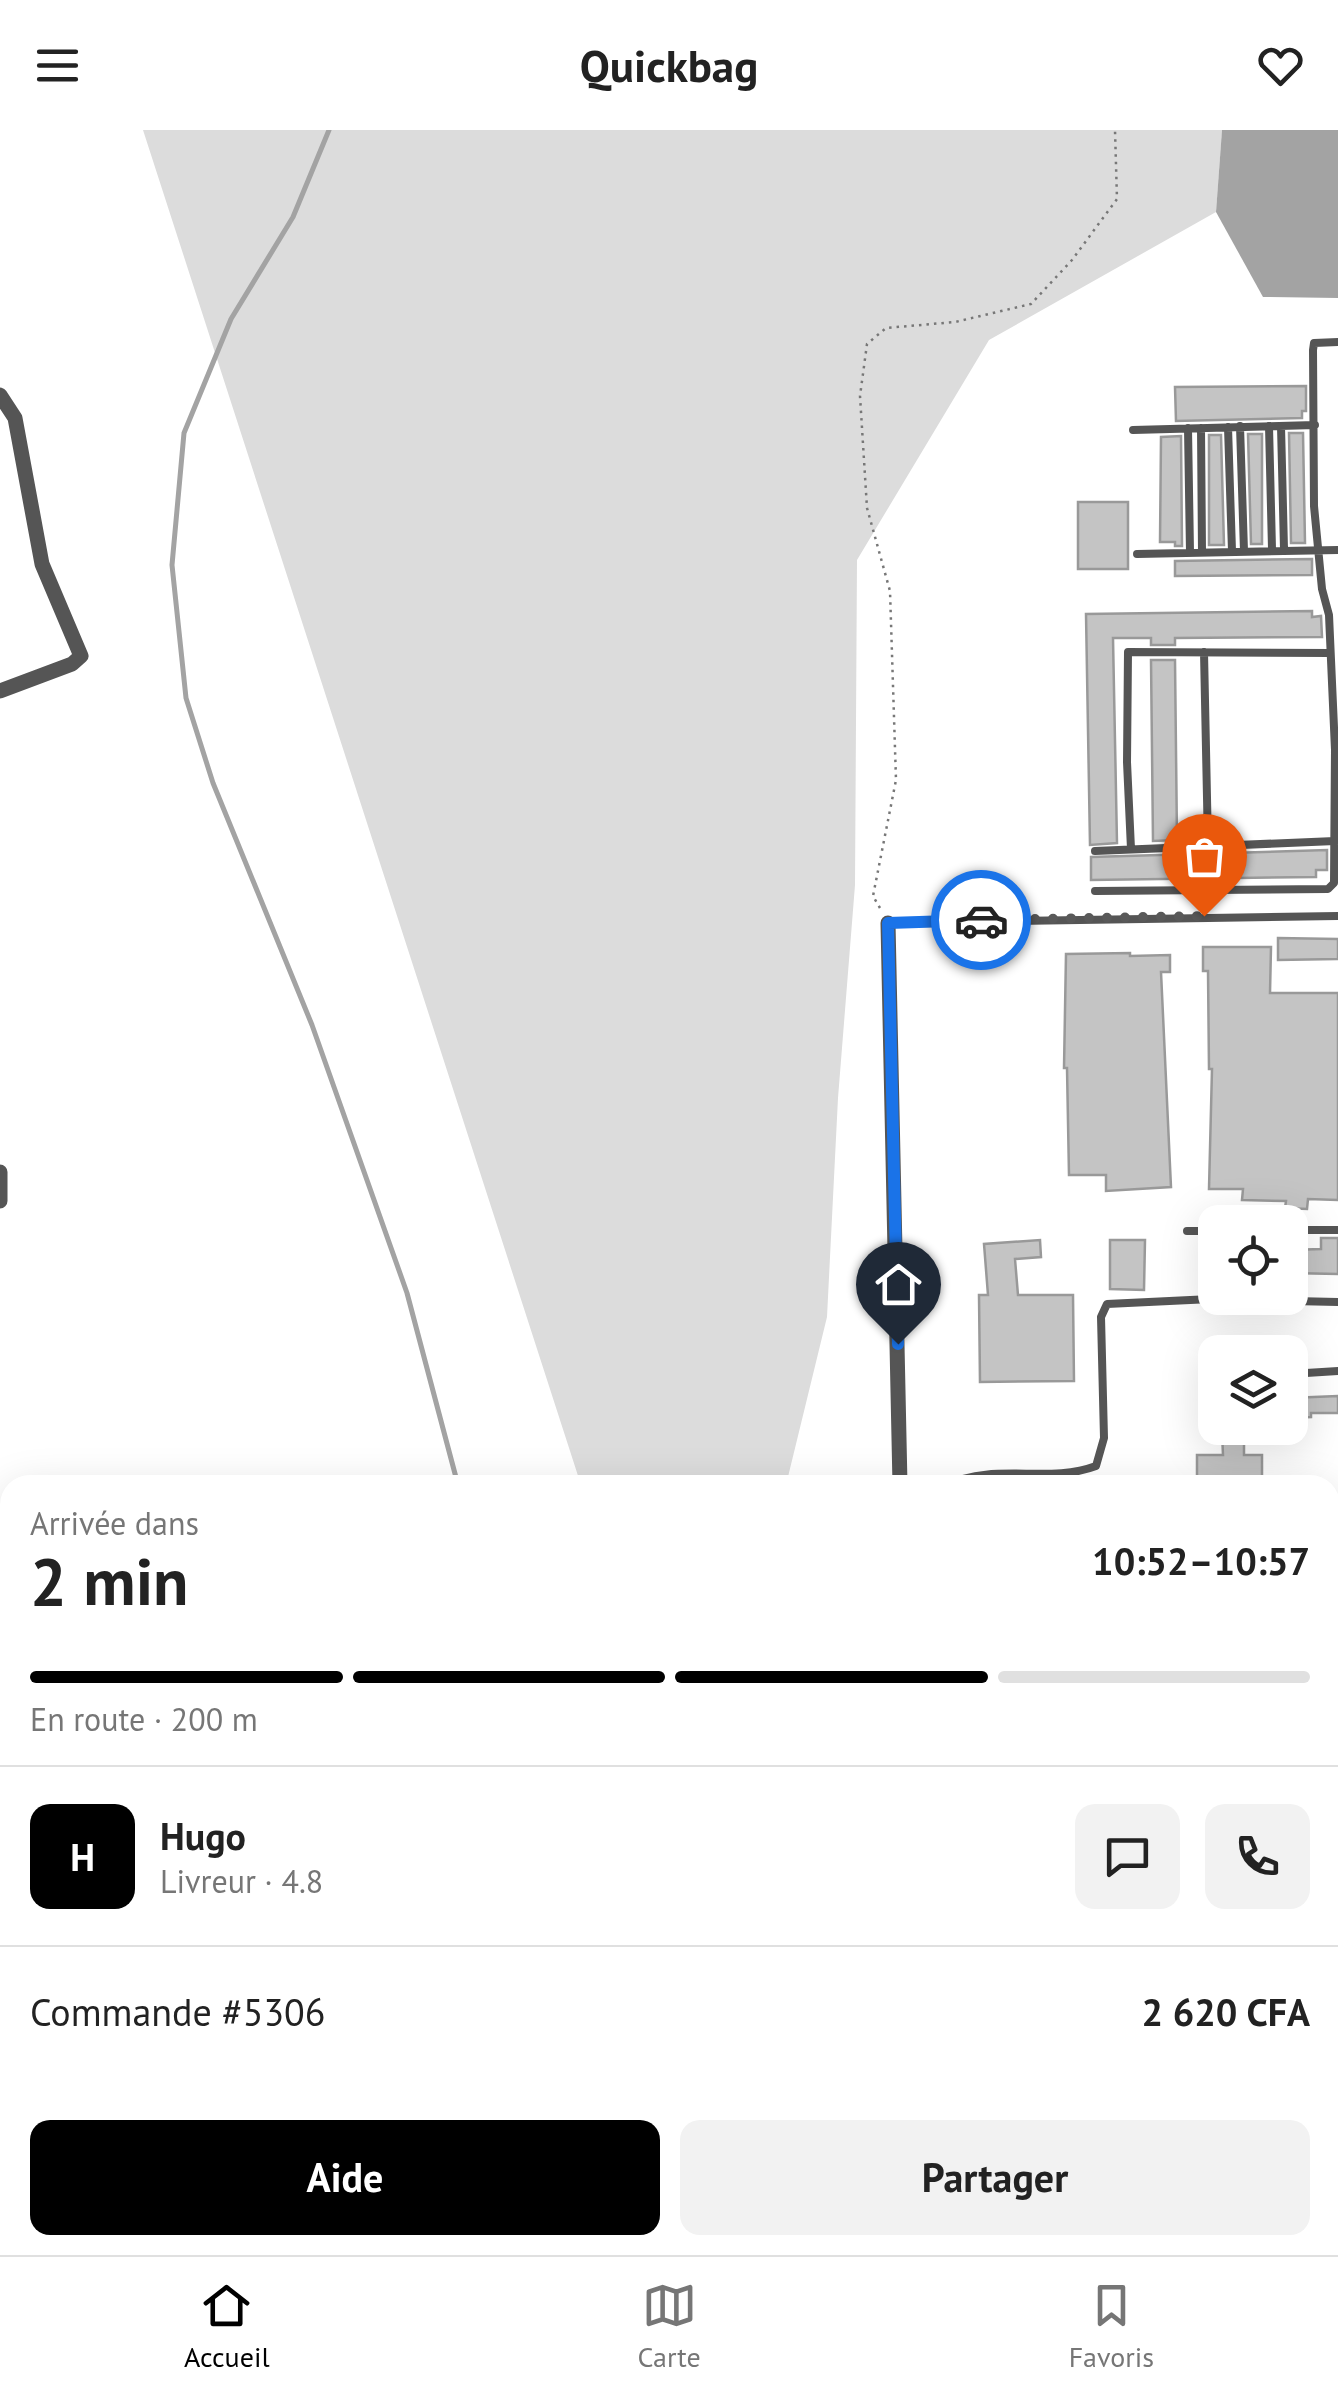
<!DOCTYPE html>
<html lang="fr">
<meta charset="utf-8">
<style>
body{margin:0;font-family:"PT Sans",sans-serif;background:#f2f2f2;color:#222;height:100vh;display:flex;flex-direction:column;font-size:38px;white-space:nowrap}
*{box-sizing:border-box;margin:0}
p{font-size:32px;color:#767676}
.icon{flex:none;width:55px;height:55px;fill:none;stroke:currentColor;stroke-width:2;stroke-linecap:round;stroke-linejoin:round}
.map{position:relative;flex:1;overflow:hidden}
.side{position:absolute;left:0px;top:1345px;width:1340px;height:780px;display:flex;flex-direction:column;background:#fff;border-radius:30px 30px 0 0;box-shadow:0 10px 40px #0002}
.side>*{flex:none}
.fabs{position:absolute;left:1198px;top:1075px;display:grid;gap:20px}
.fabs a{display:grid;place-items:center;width:110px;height:110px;border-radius:20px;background:#fff;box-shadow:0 10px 40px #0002;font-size:50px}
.pin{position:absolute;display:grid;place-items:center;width:85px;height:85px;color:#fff;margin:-102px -42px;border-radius:50% 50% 50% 0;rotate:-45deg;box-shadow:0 0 10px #0007}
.pin .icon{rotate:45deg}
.courier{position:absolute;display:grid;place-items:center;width:100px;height:100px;margin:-50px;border:8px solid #1a73e8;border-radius:50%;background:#fff;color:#222;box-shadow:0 2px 12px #0007}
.summary em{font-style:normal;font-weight:700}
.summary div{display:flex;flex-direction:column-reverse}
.summary{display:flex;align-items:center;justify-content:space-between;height:170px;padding:0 30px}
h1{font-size:65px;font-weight:700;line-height:75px}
.bar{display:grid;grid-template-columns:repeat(4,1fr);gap:15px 10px;align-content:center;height:120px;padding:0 30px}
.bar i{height:12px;border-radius:8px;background:#e0e0e0}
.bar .current{background:#000}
.bar p{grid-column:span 4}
.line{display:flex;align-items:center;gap:25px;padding:0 30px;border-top:2px solid #e0e0e0}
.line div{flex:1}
.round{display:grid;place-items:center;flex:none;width:105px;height:105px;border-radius:20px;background:#f2f2f2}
.button{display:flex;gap:20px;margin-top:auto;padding:20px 30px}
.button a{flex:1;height:115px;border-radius:20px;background:#000;color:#fff;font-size:40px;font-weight:700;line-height:115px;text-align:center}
.button a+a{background:#f2f2f2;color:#222}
header{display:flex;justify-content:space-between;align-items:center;height:130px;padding:0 30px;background:#fff;font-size:45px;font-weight:700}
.tab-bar{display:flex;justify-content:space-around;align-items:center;height:140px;border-top:2px solid #e0e0e0;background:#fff;font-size:28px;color:#767676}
.tab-bar a{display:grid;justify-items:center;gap:5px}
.tab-bar .current{color:#000}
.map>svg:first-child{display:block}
.green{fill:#dcdcdc}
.water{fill:#a3a3a3}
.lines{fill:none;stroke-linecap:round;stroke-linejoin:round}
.stream{stroke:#a3a3a3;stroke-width:5}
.building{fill:#c4c4c4;stroke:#999;stroke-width:2.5}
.path{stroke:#777;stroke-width:2.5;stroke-dasharray:2.5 5;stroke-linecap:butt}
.lane{stroke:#555;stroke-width:8}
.street{stroke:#555;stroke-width:15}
.secondary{stroke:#222;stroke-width:20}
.done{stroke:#595959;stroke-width:10;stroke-dasharray:0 18}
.route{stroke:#1a73e8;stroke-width:12}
</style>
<header><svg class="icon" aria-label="menu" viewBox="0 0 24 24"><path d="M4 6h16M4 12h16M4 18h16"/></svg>Quickbag<svg class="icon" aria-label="heart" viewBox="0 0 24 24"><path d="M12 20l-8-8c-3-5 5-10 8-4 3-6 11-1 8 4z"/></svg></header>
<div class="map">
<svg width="1338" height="2125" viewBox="0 0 1338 2125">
<rect width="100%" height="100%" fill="#fff"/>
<path class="green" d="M 143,0 L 1222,0 L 1216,82 L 989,210 L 857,430 L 855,755 L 838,968 L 827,1187 L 786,1355 L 581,1355 Z"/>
<path class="water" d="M 1222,0 L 1338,0 L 1338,168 L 1263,167 L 1216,82 Z"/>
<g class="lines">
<path class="stream" d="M 329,0 L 293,87 L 231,189 L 184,303 L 172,435 L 186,568 L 213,653 L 312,895 L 407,1163 L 458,1355
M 816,2115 L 820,2125"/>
</g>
<path class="building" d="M 1306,256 L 1306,281 L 1302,281 L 1302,288 L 1176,291 L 1175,257 Z
M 1289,303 L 1303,303 L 1305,413 L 1291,413 Z
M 1248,304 L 1262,304 L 1262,414 L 1251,414 Z
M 1209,305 L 1221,305 L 1224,415 L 1209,415 Z
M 1181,306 L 1182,416 L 1175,416 L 1175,412 L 1160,412 L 1161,307 Z
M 1078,372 L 1128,372 L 1128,439 L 1078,439 Z
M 1312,429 L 1312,445 L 1175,446 L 1175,431 Z
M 1312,481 L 1312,487 L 1321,486 L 1322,507 L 1175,508 L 1175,515 L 1151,515 L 1151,508 L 1113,508 L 1117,713 L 1090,715 L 1086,484 Z
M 1151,530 L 1175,530 L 1177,710 L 1153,711 Z
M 1327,720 L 1327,740 L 1316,740 L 1316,747 L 1091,750 L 1091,727 Z
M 1278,808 L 1338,809 L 1338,829 L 1278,830 Z
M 1203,817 L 1271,817 L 1270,863 L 1338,863 L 1338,1070 L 1308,1069 L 1307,1079 L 1285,1078 L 1286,1071 L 1242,1070 L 1243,1059 L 1209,1059 L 1212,939 L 1209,939 L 1208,841 L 1203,841 Z
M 1130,823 L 1130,826 L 1170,825 L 1170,842 L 1161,842 L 1171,1057 L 1106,1061 L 1106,1045 L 1069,1045 L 1067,938 L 1064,938 L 1066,824 Z
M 1321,1108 L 1338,1108 L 1338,1144 L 1290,1143 L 1290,1120 L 1321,1119 Z
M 1040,1110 L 1041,1127 L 1015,1129 L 1018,1165 L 1073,1165 L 1074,1251 L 980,1252 L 979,1165 L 988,1165 L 984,1114 Z
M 1110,1110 L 1145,1110 L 1144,1160 L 1110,1159 Z
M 1338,1266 L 1338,1283 L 1311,1283 L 1311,1287 L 1290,1288 L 1290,1268 Z
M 1222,1302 L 1244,1302 L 1244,1325 L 1262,1325 L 1262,1355 L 1197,1355 L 1197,1325 L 1223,1325 Z"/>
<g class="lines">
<path class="path" d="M 880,778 L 873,766 L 896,650 L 890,461 L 867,378 L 860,266 L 867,214 L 886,198 L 955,192 L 1031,174 L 1072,130 L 1117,69 L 1115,0"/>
<path class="lane" d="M 1338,212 L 1314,213 L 1313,220 L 1314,376 L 1322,459 L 1329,485 L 1335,620 L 1338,620
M 1240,296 L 1244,421
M 1269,296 L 1272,419
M 1281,296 L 1284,419
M 1228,297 L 1232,421
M 1188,298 L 1190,422
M 1201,298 L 1202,422
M 1133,300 L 1315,295
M 1137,424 L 1338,420
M 1204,522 L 1208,716
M 1131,719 L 1127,632 L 1128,522 L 1330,523
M 1095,721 L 1335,711
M 1095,761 L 1328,759 L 1334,753 L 1335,620
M 888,793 L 1338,786
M 1290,1100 L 1338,1100
M 1187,1101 L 1215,1101
M 1290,1244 L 1338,1241
M 947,1355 C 995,1332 1048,1354 1096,1336 L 1104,1308 L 1101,1187 L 1107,1174 L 1211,1169 L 1338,1172
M 1330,2016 L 1338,2016
M 1330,2103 L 1338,2103"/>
<path class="street" d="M 0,265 L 15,288 L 42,434 L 81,526 L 72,534 L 0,561
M 888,793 L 900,1355
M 0,1042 L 0,1071
M 0,1453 L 10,1452
M 0,1832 L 10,1836
M 0,1987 L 10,1987
M 78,2115 L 79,2125
M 878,2115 L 879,2125"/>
<path class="secondary" d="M 1153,2125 L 1154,2115"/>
</g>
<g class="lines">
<path class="done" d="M 981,790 L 1204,786"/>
<path class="route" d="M 898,1214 L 888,793 L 981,790"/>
</g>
</svg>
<div class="fabs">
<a><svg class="icon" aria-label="locate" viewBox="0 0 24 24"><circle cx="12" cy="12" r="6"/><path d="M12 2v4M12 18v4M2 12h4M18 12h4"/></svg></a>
<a><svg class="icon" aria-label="layers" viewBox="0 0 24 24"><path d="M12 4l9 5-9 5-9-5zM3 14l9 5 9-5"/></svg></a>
</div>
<div class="pin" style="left:1204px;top:786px;background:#ea580c"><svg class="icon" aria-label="bag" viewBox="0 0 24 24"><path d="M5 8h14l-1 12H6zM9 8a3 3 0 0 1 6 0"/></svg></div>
<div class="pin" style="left:898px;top:1214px;background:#1f2937"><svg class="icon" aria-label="home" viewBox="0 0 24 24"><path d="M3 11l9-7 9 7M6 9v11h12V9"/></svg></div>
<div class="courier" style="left:981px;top:790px"><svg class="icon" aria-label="car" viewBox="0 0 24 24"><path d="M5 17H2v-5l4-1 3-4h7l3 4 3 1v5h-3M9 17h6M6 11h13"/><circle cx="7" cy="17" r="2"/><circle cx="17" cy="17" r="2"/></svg></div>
<section class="side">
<div class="summary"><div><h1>2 min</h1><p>Arrivée dans</p></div><em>10:52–10:57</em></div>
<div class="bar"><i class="current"></i><i class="current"></i><i class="current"></i><i></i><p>En route · 200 m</p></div>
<div class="line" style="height:180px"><b class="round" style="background:#000;color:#fff">H</b><div><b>Hugo</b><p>Livreur · 4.8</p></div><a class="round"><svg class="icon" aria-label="chat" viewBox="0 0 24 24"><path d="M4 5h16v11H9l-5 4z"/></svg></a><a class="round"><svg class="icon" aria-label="phone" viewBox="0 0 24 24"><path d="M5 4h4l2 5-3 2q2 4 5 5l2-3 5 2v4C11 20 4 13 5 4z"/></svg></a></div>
<div class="line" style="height:130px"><div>Commande #5306</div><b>2 620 CFA</b></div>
<div class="button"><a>Aide</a><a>Partager</a></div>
</section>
</div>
<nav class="tab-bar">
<a class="current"><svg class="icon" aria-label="home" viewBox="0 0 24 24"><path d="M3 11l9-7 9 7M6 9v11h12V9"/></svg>Accueil</a>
<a><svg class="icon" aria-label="map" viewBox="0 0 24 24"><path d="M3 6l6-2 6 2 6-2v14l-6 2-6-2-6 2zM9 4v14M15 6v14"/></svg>Carte</a>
<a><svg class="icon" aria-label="saved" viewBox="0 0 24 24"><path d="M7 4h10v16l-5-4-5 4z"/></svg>Favoris</a>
</nav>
